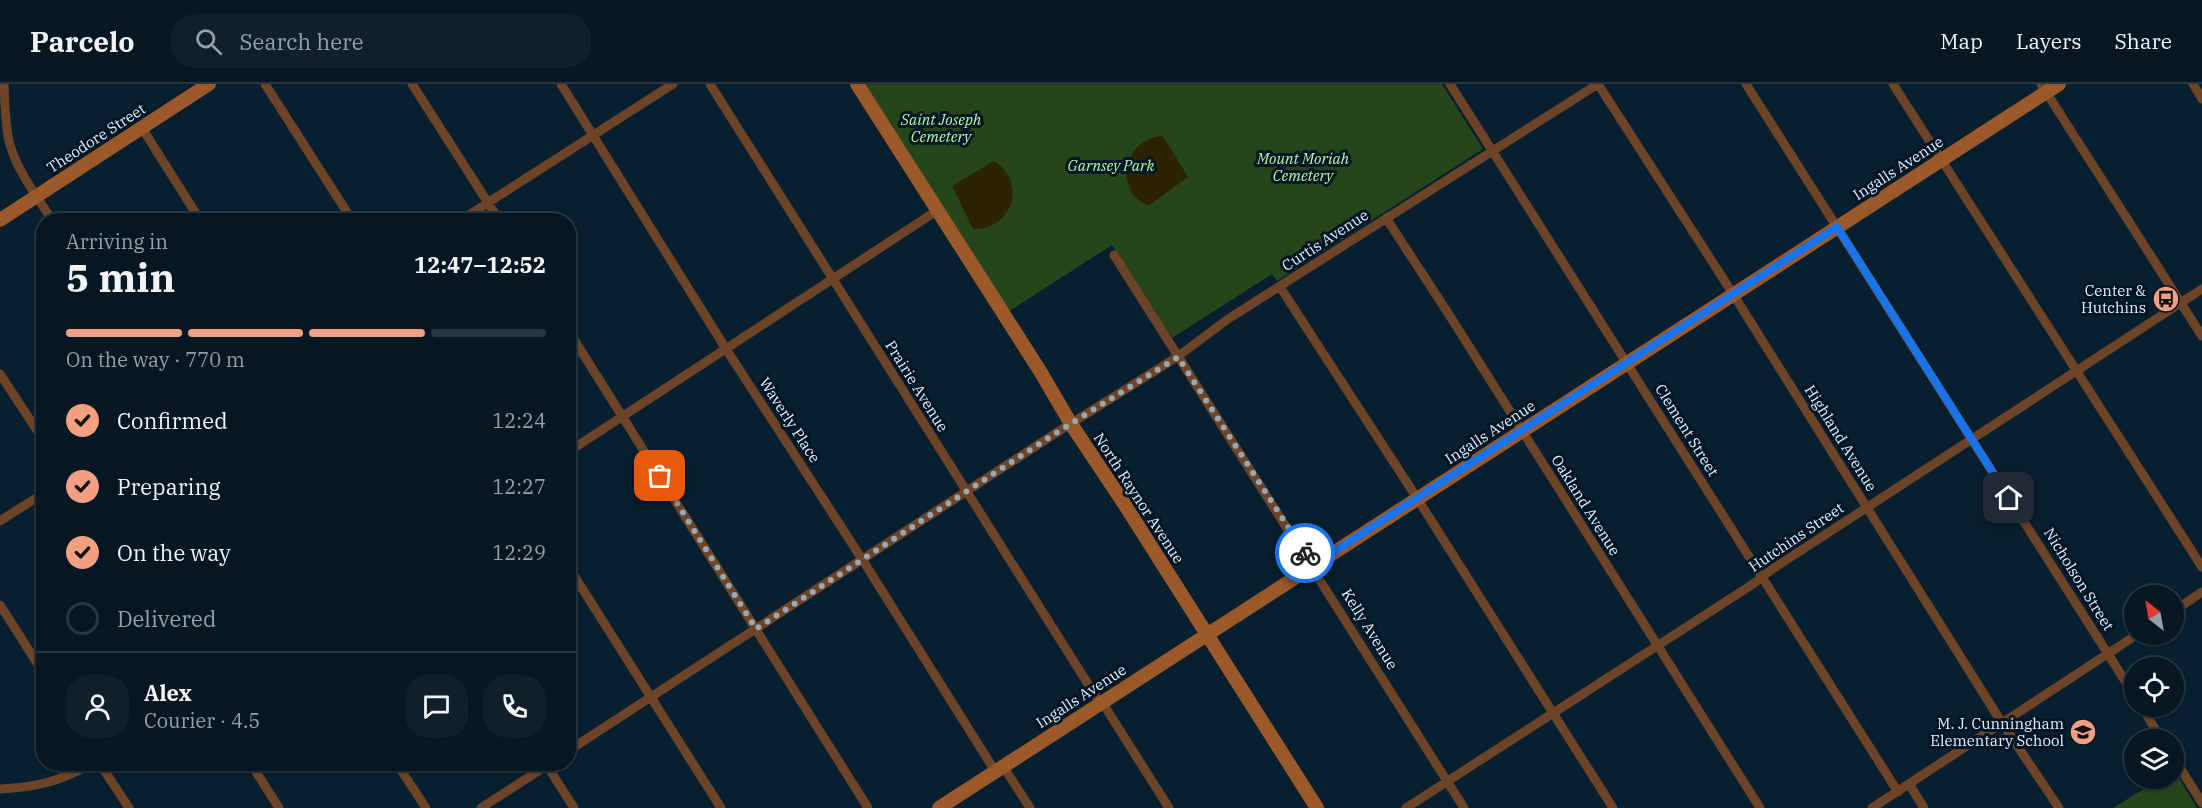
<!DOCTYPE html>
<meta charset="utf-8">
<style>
body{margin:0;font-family:"IBM Plex Serif",serif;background:#0f202b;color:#f1f3f6;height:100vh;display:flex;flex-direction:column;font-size:22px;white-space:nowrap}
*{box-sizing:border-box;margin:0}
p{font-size:20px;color:#989fa6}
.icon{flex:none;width:33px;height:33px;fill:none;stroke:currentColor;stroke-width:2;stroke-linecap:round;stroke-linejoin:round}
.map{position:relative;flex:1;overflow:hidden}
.sheet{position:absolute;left:36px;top:129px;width:540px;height:558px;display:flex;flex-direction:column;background:#061723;border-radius:24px;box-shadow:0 2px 4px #0004,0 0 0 2px #273641}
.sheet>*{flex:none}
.needle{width:39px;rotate:329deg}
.fabs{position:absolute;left:2124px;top:501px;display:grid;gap:12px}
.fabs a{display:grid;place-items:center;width:60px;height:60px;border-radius:50%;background:#061723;box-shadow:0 2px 4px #0004,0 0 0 2px #273641;font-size:30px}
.pin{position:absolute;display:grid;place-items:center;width:51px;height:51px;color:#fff;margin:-26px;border-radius:12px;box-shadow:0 3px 9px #0006}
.courier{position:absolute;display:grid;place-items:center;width:60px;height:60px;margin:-30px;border:4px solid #1a73e8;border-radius:50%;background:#fff;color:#222;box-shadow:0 2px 8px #0007}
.overview em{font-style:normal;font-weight:700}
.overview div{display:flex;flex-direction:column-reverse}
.overview{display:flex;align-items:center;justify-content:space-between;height:102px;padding:0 30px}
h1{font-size:39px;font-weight:700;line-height:45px}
.bar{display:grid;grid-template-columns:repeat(4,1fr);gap:9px 6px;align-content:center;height:72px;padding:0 30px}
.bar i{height:8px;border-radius:4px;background:#273641}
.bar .on{background:#f39f82}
.bar p{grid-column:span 4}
.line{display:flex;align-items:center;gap:15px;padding:0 30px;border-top:2px solid #273641}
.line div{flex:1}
.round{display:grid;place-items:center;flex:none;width:63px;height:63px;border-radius:24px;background:#0f202b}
ol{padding:0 30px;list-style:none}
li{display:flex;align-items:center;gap:18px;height:66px}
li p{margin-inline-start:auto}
li .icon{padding:6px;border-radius:50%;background:#f39f82;color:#111;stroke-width:4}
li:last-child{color:#989fa6}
li i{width:33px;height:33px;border:3px solid #273641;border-radius:50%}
header{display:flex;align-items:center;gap:36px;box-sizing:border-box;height:84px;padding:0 30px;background:#061723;border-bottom:2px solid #273641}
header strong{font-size:28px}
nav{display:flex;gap:33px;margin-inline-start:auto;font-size:21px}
.search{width:420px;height:54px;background:#0f202b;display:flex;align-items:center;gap:15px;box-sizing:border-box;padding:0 21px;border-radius:24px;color:#989fa6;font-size:22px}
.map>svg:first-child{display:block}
.green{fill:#27451a}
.sand{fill:#2c2303}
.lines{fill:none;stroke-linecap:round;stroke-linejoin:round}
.street{stroke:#6d4428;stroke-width:9}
.secondary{stroke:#9b5829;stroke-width:14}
.done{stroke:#96a8b4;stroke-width:6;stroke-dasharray:0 10.8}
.route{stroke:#1a73e8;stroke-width:8}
.labels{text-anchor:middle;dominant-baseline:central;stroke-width:6;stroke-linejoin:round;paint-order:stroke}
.park-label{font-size:15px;font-style:italic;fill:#baf7a2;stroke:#011625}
.street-label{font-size:15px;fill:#e3f1fc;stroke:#011625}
.poi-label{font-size:15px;fill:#e3f1fc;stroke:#011625;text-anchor:end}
</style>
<header>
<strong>Parcelo</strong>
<div class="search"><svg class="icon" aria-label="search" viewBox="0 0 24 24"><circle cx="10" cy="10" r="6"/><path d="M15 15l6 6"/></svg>Search here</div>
<nav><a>Map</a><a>Layers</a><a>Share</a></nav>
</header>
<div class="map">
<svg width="2202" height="724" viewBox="0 0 2202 724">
<rect width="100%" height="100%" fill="#081f2f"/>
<path class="green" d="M 864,0 L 1442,0 L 1483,65 L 1277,197 L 1272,190 L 1172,254 L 1112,161 L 1008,228 Z
M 2174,686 L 2197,724 L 2113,724 L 2160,695 L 2174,694 Z"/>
<path class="sand" d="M 1163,52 L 1188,93 L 1148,122 C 1112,105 1124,54 1163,52 Z
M 994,77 C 1028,98 1012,147 973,145 L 952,102 Z"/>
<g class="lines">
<path class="street" d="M 4,0 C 5,19 5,39 9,57 C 16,86 37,112 52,136
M 265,0 L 352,136
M 412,0 L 499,136
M 561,0 L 726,265 L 862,475 L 995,687
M 710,0 L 1100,619
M 1450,0 L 1898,708
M 1746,0 L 2134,611
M 1893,0 L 2202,483
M 2041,0 L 2202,252
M 2193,0 L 2202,15
M 142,44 L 200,136
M 1386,134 L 1448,229 L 1760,724
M 461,136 L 673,0
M 1114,171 L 1464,724
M 1280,203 L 1417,414 L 1613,724
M 568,246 L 868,724
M 0,290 L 44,357
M 568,368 L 938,126
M 0,437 L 44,409
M 568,482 L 721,724
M 0,521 L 44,590
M 2174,527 L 2202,508
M 1102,618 L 1169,724
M 2141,622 L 2162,656
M 568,667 L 1059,347 L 1177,273 L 1228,235 L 1598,0 L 1733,210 L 2002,639 L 2059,724
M 2174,674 L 2202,719
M 100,680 L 129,724
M 251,680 L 279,724
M 397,680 L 426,724
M 546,680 L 574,724
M 1003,682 L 1030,724
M 1909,700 L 1924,724
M 0,705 C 37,703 58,698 91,680
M 481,724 L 549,680
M 1406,724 L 1753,500 L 1771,486 L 2202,205
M 1872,724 L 2138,550"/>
<path class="secondary" d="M 857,0 L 1040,287 L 1071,340 L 1123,418 L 1317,724
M 0,136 L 209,0
M 939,724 L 2059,0"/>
</g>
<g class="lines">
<path class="done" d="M 660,392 L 756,545 L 1059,347 L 1178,273 L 1305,469"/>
<path class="route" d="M 1305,469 L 1312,482 L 1837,143 L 2009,414"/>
</g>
<defs>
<symbol id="bus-disc" viewBox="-11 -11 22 22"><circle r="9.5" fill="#f39f82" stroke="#011625"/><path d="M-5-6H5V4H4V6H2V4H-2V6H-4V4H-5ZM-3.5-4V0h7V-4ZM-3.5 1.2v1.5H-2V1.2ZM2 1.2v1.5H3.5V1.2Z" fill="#111"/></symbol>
<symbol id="school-disc" viewBox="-11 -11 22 22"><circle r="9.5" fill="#f39f82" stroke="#011625"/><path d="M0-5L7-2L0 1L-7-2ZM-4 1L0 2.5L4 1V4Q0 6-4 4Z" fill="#111"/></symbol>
</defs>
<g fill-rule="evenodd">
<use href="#bus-disc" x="2151" y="200" width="30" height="30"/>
<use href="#school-disc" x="2068" y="633" width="30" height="30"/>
</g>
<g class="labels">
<g class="park-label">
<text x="941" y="35">Saint Joseph<tspan x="941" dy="17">Cemetery</tspan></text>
<text x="1303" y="74">Mount Moriah<tspan x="1303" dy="17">Cemetery</tspan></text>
<text x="1111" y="81">Garnsey Park</text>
</g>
<g class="street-label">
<text transform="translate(96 54) rotate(-33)">Theodore Street</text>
<text transform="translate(1898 84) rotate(-33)">Ingalls Avenue</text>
<text transform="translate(1325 156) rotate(-33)">Curtis Avenue</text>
<text transform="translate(917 302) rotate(58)">Prairie Avenue</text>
<text transform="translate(790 336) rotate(57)">Waverly Place</text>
<text transform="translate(1687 346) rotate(58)">Clement Street</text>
<text transform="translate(1490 348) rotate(-33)">Ingalls Avenue</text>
<text transform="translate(1841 354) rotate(58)">Highland Avenue</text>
<text transform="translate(1139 414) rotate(57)">North Raynor Avenue</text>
<text transform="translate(1586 421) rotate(58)">Oakland Avenue</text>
<text transform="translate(1796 453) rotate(-34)">Hutchins Street</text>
<text transform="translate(2079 495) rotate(58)">Nicholson Street</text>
<text transform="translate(1370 545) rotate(58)">Kelly Avenue</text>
<text transform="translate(1081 612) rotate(-33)">Ingalls Avenue</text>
</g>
<g class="poi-label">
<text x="2146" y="206">Center &amp;<tspan x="2146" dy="17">Hutchins</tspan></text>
<text x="2064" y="639">M. J. Cunningham<tspan x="2064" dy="17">Elementary School</tspan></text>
</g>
</g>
</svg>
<div class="fabs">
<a><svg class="needle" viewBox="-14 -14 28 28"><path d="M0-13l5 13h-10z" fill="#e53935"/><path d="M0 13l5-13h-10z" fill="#989fa6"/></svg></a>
<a><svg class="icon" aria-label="locate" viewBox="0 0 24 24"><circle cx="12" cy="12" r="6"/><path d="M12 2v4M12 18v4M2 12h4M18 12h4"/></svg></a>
<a><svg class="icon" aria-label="layers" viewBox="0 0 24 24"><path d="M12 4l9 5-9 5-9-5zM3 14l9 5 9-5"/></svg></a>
</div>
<div class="pin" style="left:660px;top:392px;background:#ea580c"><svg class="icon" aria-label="bag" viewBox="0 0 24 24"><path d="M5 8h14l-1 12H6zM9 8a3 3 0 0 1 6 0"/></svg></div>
<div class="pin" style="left:2009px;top:414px;background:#1f2937"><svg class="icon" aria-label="home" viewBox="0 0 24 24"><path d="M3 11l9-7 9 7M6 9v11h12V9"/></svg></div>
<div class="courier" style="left:1305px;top:469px"><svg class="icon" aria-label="bike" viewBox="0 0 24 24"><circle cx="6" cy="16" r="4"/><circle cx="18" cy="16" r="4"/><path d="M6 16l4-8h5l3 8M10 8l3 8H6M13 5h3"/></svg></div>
<section class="sheet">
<div class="overview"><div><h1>5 min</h1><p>Arriving in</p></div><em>12:47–12:52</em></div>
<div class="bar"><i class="on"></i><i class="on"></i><i class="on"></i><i></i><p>On the way · 770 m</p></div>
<ol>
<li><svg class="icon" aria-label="check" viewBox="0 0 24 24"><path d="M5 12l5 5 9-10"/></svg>Confirmed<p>12:24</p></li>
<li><svg class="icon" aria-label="check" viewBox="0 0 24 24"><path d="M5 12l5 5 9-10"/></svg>Preparing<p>12:27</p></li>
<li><svg class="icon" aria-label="check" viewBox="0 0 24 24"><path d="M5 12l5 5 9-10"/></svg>On the way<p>12:29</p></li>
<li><i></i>Delivered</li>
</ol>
<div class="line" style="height:108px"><a class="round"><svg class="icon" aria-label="person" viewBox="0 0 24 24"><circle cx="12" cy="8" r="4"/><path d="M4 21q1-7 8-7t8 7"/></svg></a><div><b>Alex</b><p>Courier · 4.5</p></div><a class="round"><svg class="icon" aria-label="chat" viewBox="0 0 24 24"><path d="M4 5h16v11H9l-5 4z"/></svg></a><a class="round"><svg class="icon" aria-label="phone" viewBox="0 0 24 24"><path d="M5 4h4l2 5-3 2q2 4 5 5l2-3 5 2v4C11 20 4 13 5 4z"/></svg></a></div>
</section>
</div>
